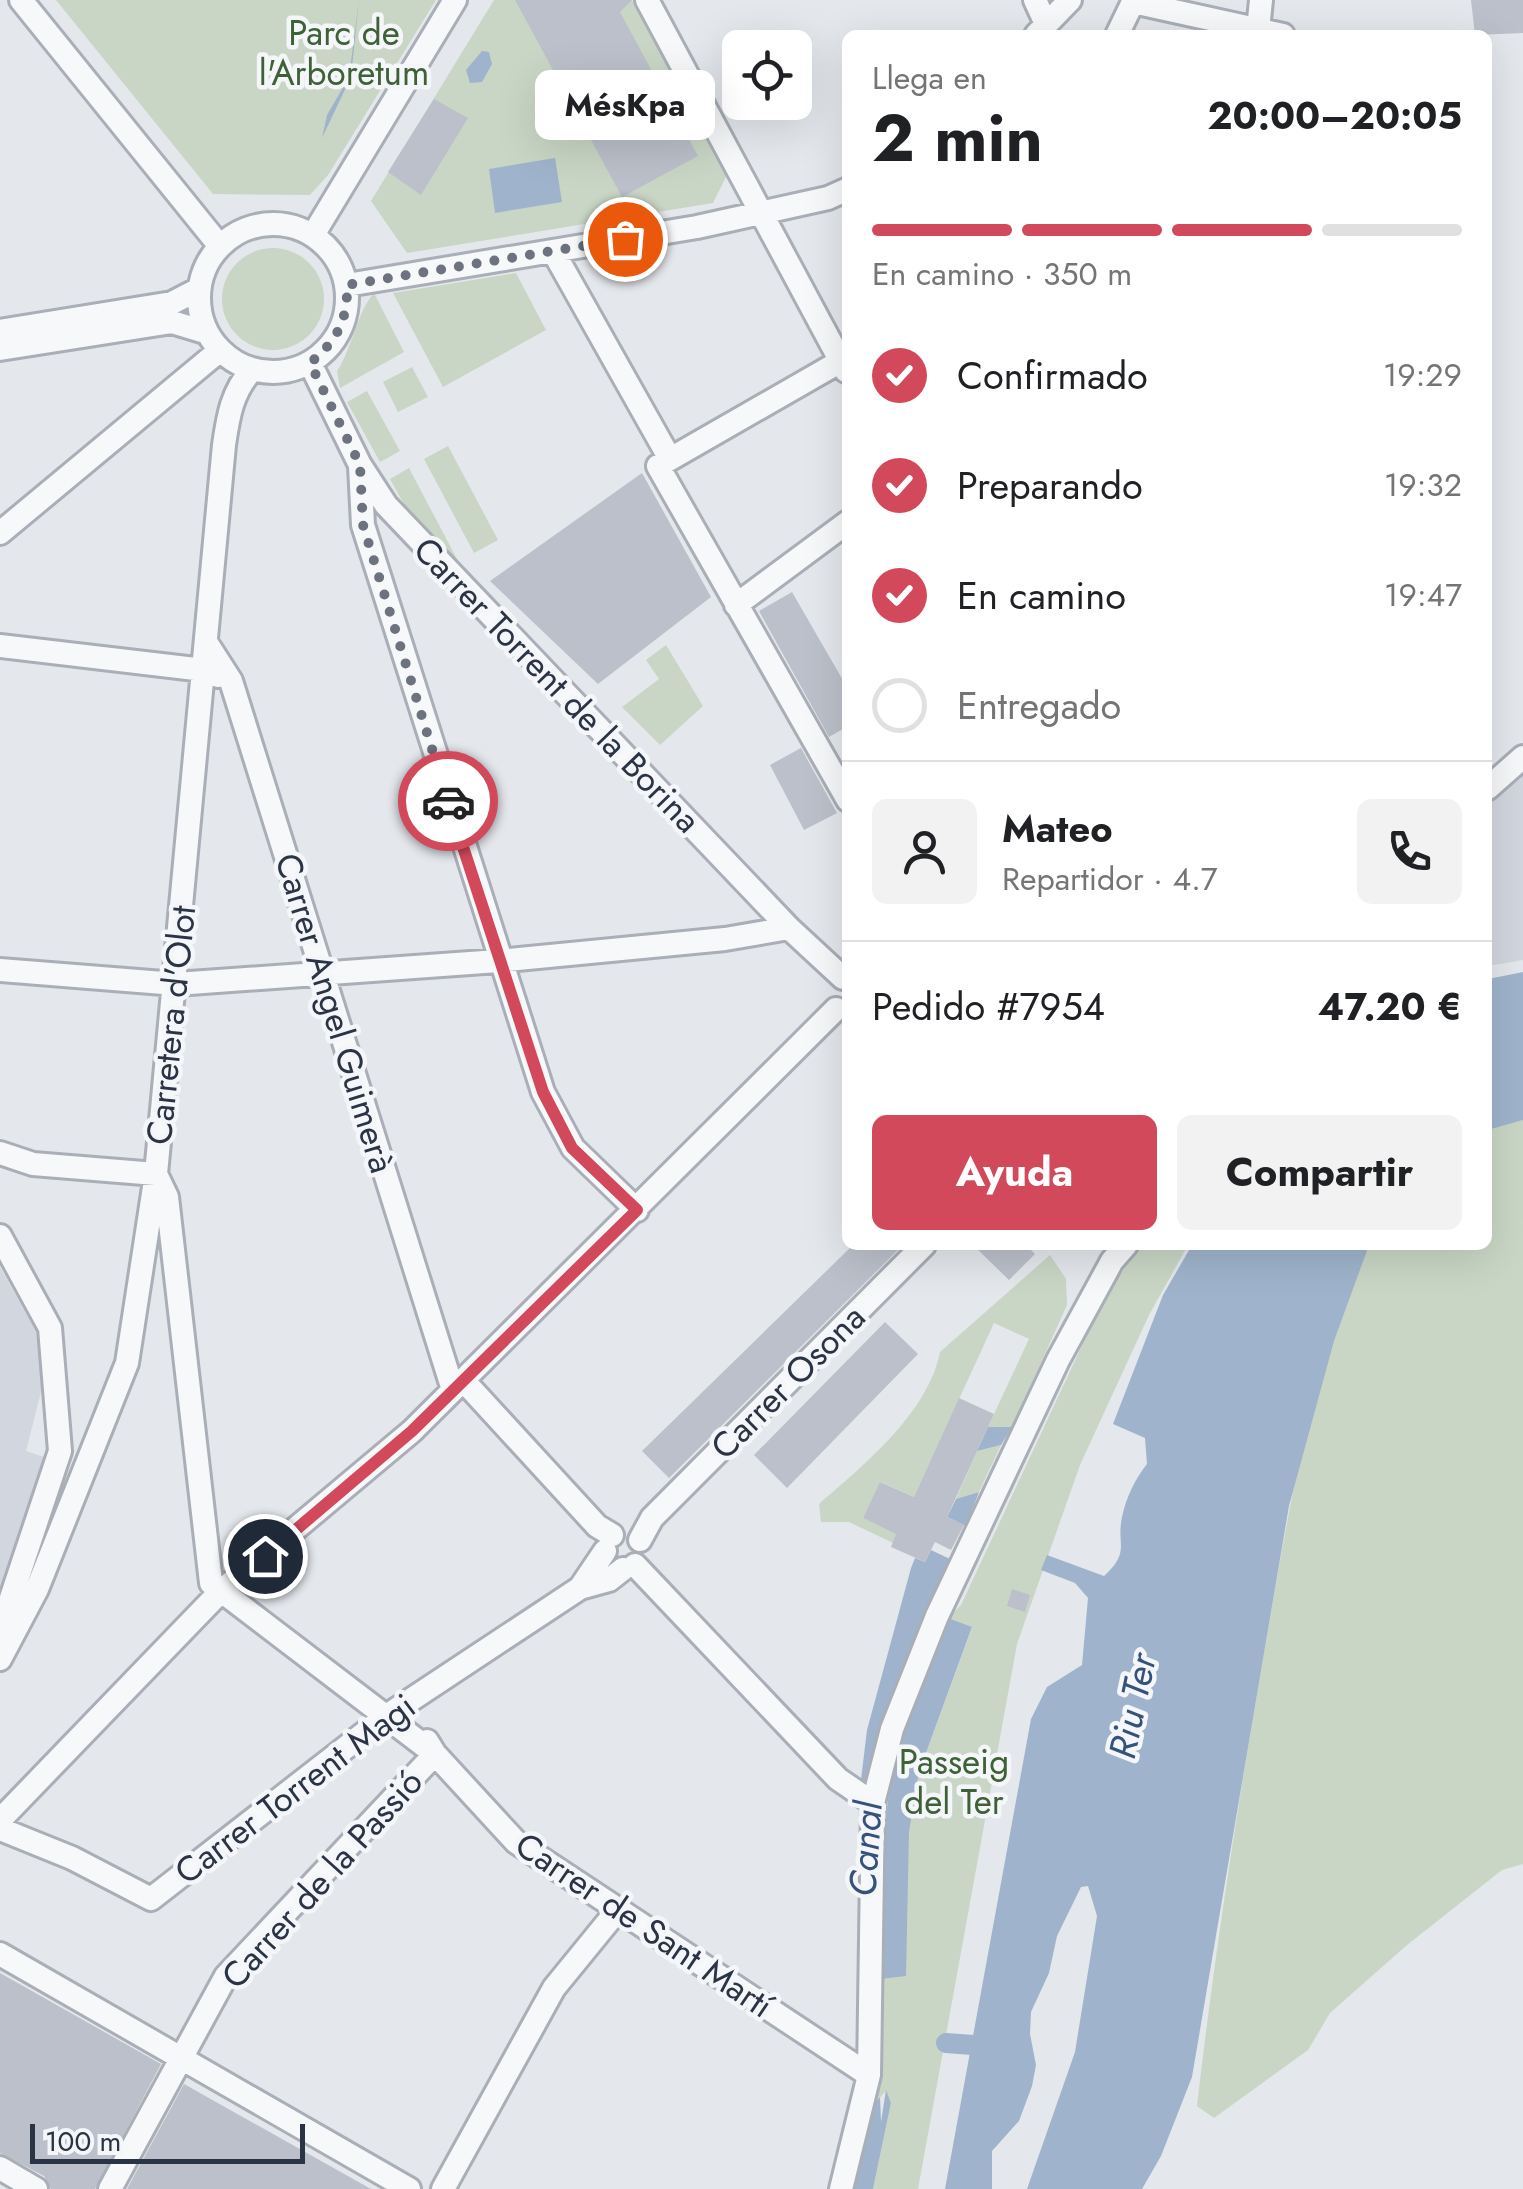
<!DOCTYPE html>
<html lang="es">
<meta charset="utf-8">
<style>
body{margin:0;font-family:Jost,sans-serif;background:#f2f2f2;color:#202124;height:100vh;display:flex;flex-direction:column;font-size:38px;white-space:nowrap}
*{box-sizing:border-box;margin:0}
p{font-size:32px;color:#757577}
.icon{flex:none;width:55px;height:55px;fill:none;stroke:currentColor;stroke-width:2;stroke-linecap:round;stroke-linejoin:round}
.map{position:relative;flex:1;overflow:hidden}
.panel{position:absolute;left:842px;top:30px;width:650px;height:1220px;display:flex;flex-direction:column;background:#fff;border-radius:15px;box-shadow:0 10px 40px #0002}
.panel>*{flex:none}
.tools{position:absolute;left:722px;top:30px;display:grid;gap:20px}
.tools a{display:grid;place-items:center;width:90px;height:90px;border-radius:15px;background:#fff;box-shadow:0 10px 40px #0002;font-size:50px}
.scale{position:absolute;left:30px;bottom:25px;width:275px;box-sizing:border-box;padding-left:10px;border:5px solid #2b3445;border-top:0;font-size:28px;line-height:35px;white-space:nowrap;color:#2b3445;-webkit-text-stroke:8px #f4f6f9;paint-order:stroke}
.pin{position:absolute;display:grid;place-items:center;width:85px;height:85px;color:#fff;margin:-42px;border:5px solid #fff;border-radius:50%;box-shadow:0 2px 10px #0007}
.courier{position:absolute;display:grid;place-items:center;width:100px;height:100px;margin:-50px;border:8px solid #d1495b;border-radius:50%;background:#fff;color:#222;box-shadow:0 2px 12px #0007}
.bubble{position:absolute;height:70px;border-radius:15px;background:#fff;box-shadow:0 10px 40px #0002;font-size:32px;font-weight:700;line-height:70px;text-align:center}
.overview em{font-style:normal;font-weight:700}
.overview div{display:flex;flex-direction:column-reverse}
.overview{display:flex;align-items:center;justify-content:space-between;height:170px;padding:0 30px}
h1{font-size:65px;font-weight:700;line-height:75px}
.bar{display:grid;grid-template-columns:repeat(4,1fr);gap:15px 10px;align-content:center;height:120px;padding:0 30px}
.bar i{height:12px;border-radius:8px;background:#e0e0e0}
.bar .active{background:#d1495b}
.bar p{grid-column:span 4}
.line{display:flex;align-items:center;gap:25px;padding:0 30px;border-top:2px solid #e0e0e0}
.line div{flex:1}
.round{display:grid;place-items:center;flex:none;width:105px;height:105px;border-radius:15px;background:#f2f2f2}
ol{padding:0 30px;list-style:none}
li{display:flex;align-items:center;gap:30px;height:110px}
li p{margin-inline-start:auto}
li .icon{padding:10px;border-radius:50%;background:#d1495b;color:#fff;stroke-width:4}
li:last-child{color:#757577}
li i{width:55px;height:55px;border:5px solid #e0e0e0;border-radius:50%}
.button{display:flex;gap:20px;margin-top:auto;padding:20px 30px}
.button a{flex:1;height:115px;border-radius:15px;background:#d1495b;color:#fff;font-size:40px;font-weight:700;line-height:115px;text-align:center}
.button a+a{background:#f2f2f2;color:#202124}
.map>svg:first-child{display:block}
.built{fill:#d2d6de}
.green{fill:#c9d6c5}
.water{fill:#9fb4cc}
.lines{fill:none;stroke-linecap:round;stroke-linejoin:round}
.canal{stroke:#9fb4cc;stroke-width:20}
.building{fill:#bbc0ca}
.minor-casing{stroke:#a9aeb7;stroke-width:28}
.minor{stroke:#f7f8fa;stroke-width:22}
.done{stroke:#6c737f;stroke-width:10;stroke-dasharray:0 18}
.route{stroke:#d1495b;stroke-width:12}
.labels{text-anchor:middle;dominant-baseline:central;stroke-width:9;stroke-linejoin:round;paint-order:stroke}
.park-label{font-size:35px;fill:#3f6138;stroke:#f4f6f9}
.street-label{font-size:35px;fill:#2b3445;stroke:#f4f6f9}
.water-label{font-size:38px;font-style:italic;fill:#34527a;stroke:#f4f6f9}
</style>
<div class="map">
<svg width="1523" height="2189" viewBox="0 0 1523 2189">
<rect width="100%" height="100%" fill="#e4e7ec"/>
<path class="built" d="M 1523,767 L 1523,960 L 1488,966 L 1488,797 Z
M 0,1267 L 38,1335 L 45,1376 L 26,1451 L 47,1458 L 7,1588 L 0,1589 Z"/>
<path class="green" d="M 56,0 L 436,0 L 328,175 L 310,195 L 213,194 Z
M 494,0 L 632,0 L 727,175 L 713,203 L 407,253 L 371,201 Z
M222 299a51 51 0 1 1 102 0a51 51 0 1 1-102 0Z
M 516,273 L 546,330 L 443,387 L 393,293 Z
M 374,293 L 404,352 L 340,388 L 337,371 C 353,347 357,312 374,293 Z
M 412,367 L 428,397 L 398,412 L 383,382 Z
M 367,391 L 400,451 L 380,462 L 347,402 Z
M 448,446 L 498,540 L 474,553 L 424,459 Z
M 409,468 L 458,561 L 409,513 L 390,479 Z
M 666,645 L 703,706 L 660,745 L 622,707 L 659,679 L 646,660 Z
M 1523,1120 L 1523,1864 L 1502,1870 L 1407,1945 L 1330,2013 L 1308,2050 L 1214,2118 L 1197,2106 C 1215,1950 1239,1796 1266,1641 C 1288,1512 1313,1364 1369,1245 L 1488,1245 L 1488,1130 Z
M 1142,1245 L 1188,1245 L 1149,1315 L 1080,1465 L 1017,1644 L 918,2189 L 873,2189 L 891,2103 L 886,2091 L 874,2104 L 880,2072 L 880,1979 L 919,1772 L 972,1628 L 948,1618 L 961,1605 L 1107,1292 Z
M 1050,1255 L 1066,1279 L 1067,1305 L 1012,1427 L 988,1427 L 1029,1339 L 994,1323 L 914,1497 L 881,1482 L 863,1518 L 897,1534 L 893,1543 L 849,1522 L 821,1522 L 819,1504 C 864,1465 928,1413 940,1352 Z
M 1001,1445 L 979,1492 L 956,1499 L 977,1451 Z"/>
<path class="water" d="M 359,0 L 351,77 L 322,138 L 327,115 L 349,77 Z
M 482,51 L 489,52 L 492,64 L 482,82 L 470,83 L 466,70 Z
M 555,158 L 562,202 L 495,213 L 489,169 Z
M 1523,972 L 1523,1120 L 1488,1130 L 1488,979 Z
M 1192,1245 L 1369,1245 L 1334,1341 L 1289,1506 L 1192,2077 L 1161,2156 L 1142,2189 L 1027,2189 L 1075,2052 L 1097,1916 L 1088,1886 L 1081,1887 L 1057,1936 L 1049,1973 L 1031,2012 L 1030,2034 L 1036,2065 L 1032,2086 L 1019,2121 L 992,2151 L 992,2189 L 945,2189 L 1031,1719 L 1047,1687 L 1082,1665 L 1088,1598 L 1075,1583 L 1041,1570 L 1047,1555 L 1104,1576 C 1131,1551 1116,1545 1122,1517 C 1126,1498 1135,1479 1147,1464 L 1145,1438 L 1113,1424 L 1163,1295 Z
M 988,1427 L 1012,1427 L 1001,1445 L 977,1451 Z
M 979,1492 L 966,1526 L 947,1517 L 956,1499 Z
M 931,1550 L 950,1559 L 880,1733 L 868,1788 L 860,1788 L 867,1730 L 911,1568 L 915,1558 L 925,1562 Z
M 948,1618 L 972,1627 L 919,1772 L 909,1832 L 906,1976 L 880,1979 L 883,1833 L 894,1762 Z
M 886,2090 L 891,2103 L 873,2189 L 853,2189 L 874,2104 L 880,2097 L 881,2122 Z"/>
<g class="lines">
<path class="canal" d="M 946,2043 L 973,2045 L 998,2040"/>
</g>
<path class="building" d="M 515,0 L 632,0 L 620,12 L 698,156 L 622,197 Z
M 1471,0 L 1523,0 L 1523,33 L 1475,35 Z
M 434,99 L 468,118 L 421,195 L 388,172 Z
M 642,473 L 711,597 L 598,684 L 490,581 Z
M 792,592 L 848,689 L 848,726 L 829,737 L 759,611 Z
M 801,748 L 837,813 L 804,830 L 770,765 Z
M 853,1245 L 903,1245 L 669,1478 L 642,1451 Z
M 973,1245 L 1026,1245 L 1035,1254 L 1009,1280 Z
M 885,1322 L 918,1354 L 787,1488 L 754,1455 Z
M 959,1398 L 994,1414 L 947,1517 L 964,1525 L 951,1550 L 935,1542 L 925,1562 L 891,1547 L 896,1534 L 863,1518 L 880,1482 L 914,1497 Z
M 1012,1589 L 1030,1595 L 1025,1612 L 1007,1606 Z
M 0,1973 L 161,2064 L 95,2189 L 51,2189 L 44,2176 L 0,2153 Z
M 184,2084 L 371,2189 L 127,2189 Z"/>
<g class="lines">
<defs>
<path id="minor" d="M 21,0 L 219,245
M 647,0 L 846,371
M 1035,0 L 1046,24
M 1258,30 L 1261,0
M 1036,35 L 1070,0
M 1117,35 L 1133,2 L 1283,35
M199 298a74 74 0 1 1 148 0a74 74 0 1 1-148 0Z
M 313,235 L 455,0
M 553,251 L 670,459
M 347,285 L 697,227 L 828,198 L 848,189
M 0,331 L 172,303 L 199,289
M 0,349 L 172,322 L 205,332
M 841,361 L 658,466 L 848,800
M 310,363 L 360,465 L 386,505 L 789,928 L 843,978
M 360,466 L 363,525 L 543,1092 L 573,1148 L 637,1210
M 0,533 L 219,351
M 736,605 L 848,522
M 206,642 L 231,681 L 453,1390
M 0,646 L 204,670 L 218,676
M 1488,788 L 1523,757
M 0,970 L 176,984 L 498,961 L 725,939 L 789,928
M 0,1153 L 33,1164 L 156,1174 L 167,1197 L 211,1583 L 435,1754 L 516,1842 L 869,2075
M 0,1236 L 50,1328 L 60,1451 L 11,1598 L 5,1636
M 463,1380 L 597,1526 L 612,1535
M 640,1540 L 652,1518 L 924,1245
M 635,1565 L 838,1779 L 873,1803
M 580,1588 L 605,1551
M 0,1659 L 37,1589 L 127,1363 L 156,1174 L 224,445 C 228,417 232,391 252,370
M 0,1820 L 220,1592 L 412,1431 L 836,1009
M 0,1829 L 72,1858 L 151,1899 L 385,1717 L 580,1588 L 609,1580 L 623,1569
M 0,1954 L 409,2189
M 0,2168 L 36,2189
M 110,2189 L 226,1976 L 435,1754 L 427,1741
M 443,2189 L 554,1988 L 616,1912
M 841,2189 L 869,2075 L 873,1803 L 892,1729 L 937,1616 L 1058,1360 L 1112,1261 L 1126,1245"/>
</defs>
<use href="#minor" class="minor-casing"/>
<use href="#minor" class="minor"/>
</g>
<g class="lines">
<path class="done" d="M 448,801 L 363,525 L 360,465 L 310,363 C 337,341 348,320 347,285 L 625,239"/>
<path class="route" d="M 265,1556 L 412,1431 L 637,1210 L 572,1148 L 543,1092 L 448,801"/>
</g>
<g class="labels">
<g class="park-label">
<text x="344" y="33">Parc de<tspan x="344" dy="40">l'Arboretum</tspan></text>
<text x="954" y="1762">Passeig<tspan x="954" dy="40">del Ter</tspan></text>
</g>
<g class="street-label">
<text transform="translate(557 685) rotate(46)">Carrer Torrent de la Borina</text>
<text transform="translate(335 1013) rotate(73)">Carrer Angel Guimerà</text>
<text transform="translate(171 1025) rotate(-84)">Carretera d'Olot</text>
<text transform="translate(788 1382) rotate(-45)">Carrer Osona</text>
<text transform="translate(295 1789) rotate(-37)">Carrer Torrent Magi</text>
<text transform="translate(322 1879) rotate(-48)">Carrer de la Passió</text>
<text transform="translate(644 1925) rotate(34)">Carrer de Sant Martí</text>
</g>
<g class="water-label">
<text transform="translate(1132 1706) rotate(-78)">Riu Ter</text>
<text transform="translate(865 1849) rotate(-86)">Canal</text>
</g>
</g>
</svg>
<div class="tools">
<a><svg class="icon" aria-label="locate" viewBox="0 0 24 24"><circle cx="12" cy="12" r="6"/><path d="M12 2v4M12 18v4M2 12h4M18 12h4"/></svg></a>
</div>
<div class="scale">100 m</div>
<div class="pin" style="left:625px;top:239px;background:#ea580c"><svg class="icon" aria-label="bag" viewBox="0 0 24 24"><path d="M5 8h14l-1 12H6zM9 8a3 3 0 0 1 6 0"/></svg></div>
<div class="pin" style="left:265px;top:1556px;background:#1f2937"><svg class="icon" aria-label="home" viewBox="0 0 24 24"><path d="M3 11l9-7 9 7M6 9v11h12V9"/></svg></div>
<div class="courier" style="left:448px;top:801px"><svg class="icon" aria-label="car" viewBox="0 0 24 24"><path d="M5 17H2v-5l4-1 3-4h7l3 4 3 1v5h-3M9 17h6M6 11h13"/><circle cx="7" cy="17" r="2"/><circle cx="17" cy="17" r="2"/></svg></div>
<div class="bubble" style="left:535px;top:70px;width:180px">MésKpa</div>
<section class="panel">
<div class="overview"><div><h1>2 min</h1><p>Llega en</p></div><em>20:00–20:05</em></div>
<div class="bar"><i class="active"></i><i class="active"></i><i class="active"></i><i></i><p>En camino · 350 m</p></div>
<ol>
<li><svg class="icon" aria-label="check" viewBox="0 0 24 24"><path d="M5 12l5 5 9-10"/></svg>Confirmado<p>19:29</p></li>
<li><svg class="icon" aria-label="check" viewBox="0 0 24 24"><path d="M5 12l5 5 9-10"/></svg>Preparando<p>19:32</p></li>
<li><svg class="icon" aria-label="check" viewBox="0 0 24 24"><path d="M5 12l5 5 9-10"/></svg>En camino<p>19:47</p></li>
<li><i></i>Entregado</li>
</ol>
<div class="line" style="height:180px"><a class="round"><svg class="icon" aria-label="person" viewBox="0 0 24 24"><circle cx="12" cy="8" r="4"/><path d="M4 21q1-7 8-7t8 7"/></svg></a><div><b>Mateo</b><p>Repartidor · 4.7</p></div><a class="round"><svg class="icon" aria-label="phone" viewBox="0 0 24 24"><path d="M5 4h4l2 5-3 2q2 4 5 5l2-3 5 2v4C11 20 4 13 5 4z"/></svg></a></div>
<div class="line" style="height:130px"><div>Pedido #7954</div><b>47.20 €</b></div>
<div class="button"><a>Ayuda</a><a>Compartir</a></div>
</section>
</div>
